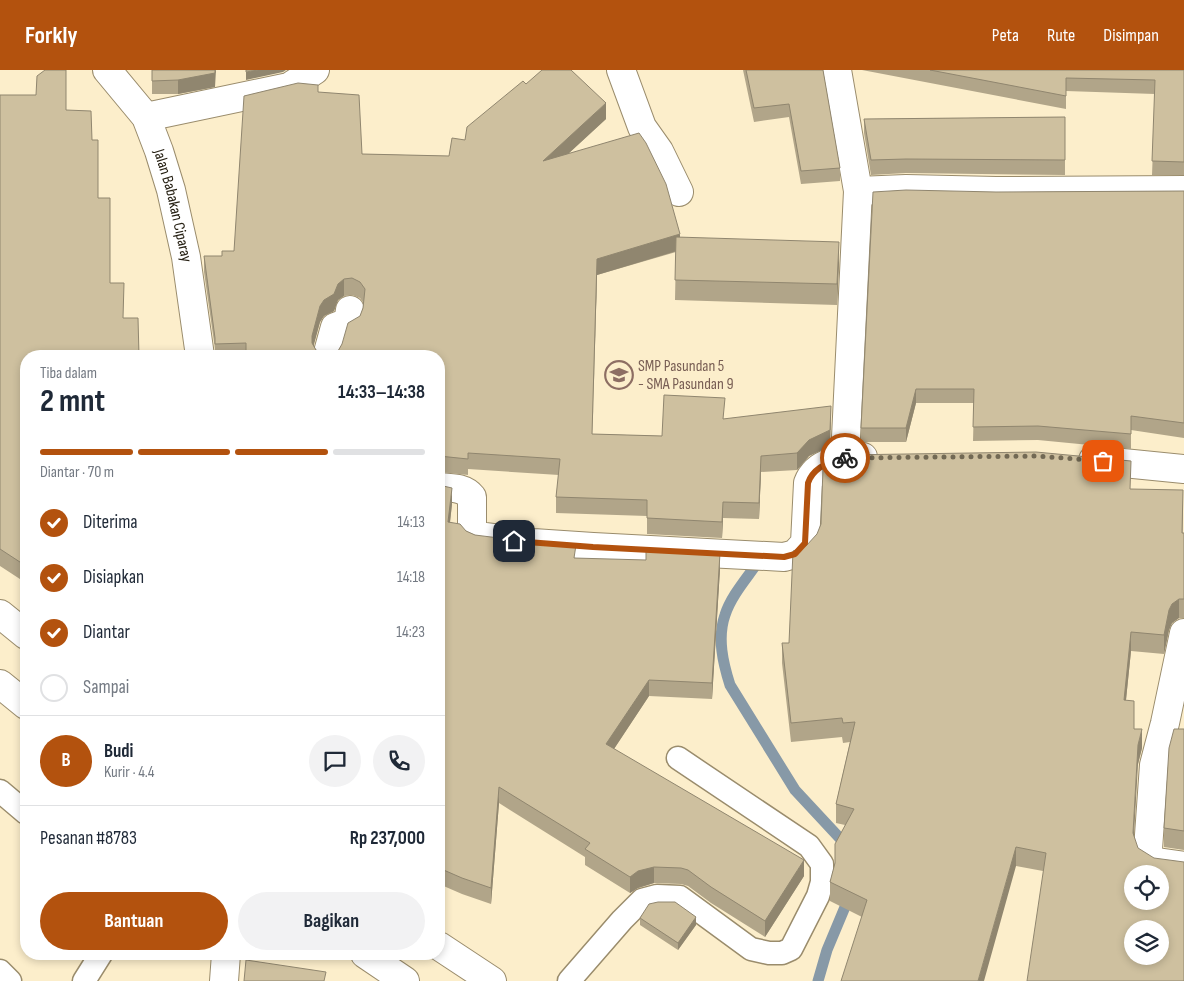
<!DOCTYPE html>
<html lang="id">
<meta charset="utf-8">
<style>
body{margin:0;font-family:"Sofia Sans Condensed",sans-serif;background:#f2f2f3;color:#1f2937;height:100vh;display:flex;flex-direction:column;font-size:19px;white-space:nowrap}
*{box-sizing:border-box;margin:0}
p{font-size:16px;color:#747a83}
.icon{flex:none;width:28px;height:28px;fill:none;stroke:currentColor;stroke-width:2;stroke-linecap:round;stroke-linejoin:round}
.map{position:relative;flex:1;overflow:hidden}
.details{position:absolute;left:20px;top:280px;width:425px;height:610px;display:flex;flex-direction:column;background:#fff;border-radius:20px;box-shadow:0 2px 8px #0003}
.details>*{flex:none}
.controls{position:absolute;left:1124px;top:795px;display:grid;gap:10px}
.controls a{display:grid;place-items:center;width:45px;height:45px;border-radius:50%;background:#fff;box-shadow:0 2px 8px #0003;font-size:25px}
.pin{position:absolute;display:grid;place-items:center;width:42px;height:42px;color:#fff;margin:-21px;border-radius:10px;box-shadow:0 2px 8px #0006}
.courier{position:absolute;display:grid;place-items:center;width:50px;height:50px;margin:-25px;border:4px solid #b3520e;border-radius:50%;background:#fff;color:#222;box-shadow:0 1px 6px #0007}
.headline em{font-style:normal;font-weight:700}
.headline div{display:flex;flex-direction:column-reverse}
.headline{display:flex;align-items:center;justify-content:space-between;height:85px;padding:0 20px}
h1{font-size:32px;font-weight:700;line-height:38px}
.bar{display:grid;grid-template-columns:repeat(4,1fr);gap:8px 5px;align-content:center;height:60px;padding:0 20px}
.bar i{height:6px;border-radius:4px;background:#e0e1e3}
.bar .selected{background:#b3520e}
.bar p{grid-column:span 4}
.line{display:flex;align-items:center;gap:12px;padding:0 20px;border-top:1px solid #e0e1e3}
.line div{flex:1}
.round{display:grid;place-items:center;flex:none;width:52px;height:52px;border-radius:26px;background:#f2f2f3}
ol{padding:0 20px;list-style:none}
li{display:flex;align-items:center;gap:15px;height:55px}
li p{margin-inline-start:auto}
li .icon{padding:5px;border-radius:50%;background:#b3520e;color:#fff;stroke-width:4}
li:last-child{color:#747a83}
li i{width:28px;height:28px;border:2px solid #e0e1e3;border-radius:50%}
.primary-button{display:flex;gap:10px;margin-top:auto;padding:10px 20px}
.primary-button a{flex:1;height:58px;border-radius:30px;background:#b3520e;color:#fff;font-size:20px;font-weight:700;line-height:58px;text-align:center}
.primary-button a+a{background:#f2f2f3;color:#1f2937}
header{display:flex;align-items:center;gap:30px;box-sizing:border-box;height:70px;padding:0 25px;background:#b3520e;color:#fff}
header strong{font-size:24px}
nav{display:flex;gap:28px;margin-inline-start:auto;font-size:18px}
.map>svg:first-child{display:block}
.lines{fill:none;stroke-linecap:round;stroke-linejoin:round}
.stream{stroke:#8799a7;stroke-width:11}
.service-casing{stroke:#9a8c6c;stroke-width:25}
.minor-casing{stroke:#9a8c6c;stroke-width:30}
.tertiary-casing{stroke:#9a8c6c;stroke-width:30}
.trunk-casing{stroke:#9a8c6c;stroke-width:30}
.service{stroke:#fff;stroke-width:22}
.minor{stroke:#fff;stroke-width:28}
.tertiary{stroke:#fff;stroke-width:28}
.trunk{stroke:#fff;stroke-width:28}
.wall{fill:#b1a589;fill-rule:evenodd}
.shaded-wall{fill:#90866f}
.building{fill:#cec09f;stroke:#90866f;fill-rule:evenodd}
.done{stroke:#726954;stroke-width:5;stroke-dasharray:0 9}
.route{stroke:#b3520e;stroke-width:6}
.labels{text-anchor:middle;dominant-baseline:central;stroke-width:4;stroke-linejoin:round;paint-order:stroke}
.street-label{font-size:16px;fill:#272114;stroke:#fceecb}
.education-label{font-size:16px;fill:#785e54;stroke:#fceecb;text-anchor:start}
</style>
<header>
<strong>Forkly</strong>
<nav><a>Peta</a><a>Rute</a><a>Disimpan</a></nav>
</header>
<div class="map">
<svg width="1184" height="911" viewBox="0 0 1184 911">
<rect width="100%" height="100%" fill="#fceecb"/>
<g class="lines">
<path class="stream" d="M 758,492 C 747,508 731,526 725,545 C 717,568 723,593 730,615 L 795,720 L 848,777
M 818,911 L 827,880 L 850,825"/>
<defs>
<path id="service" d="M 0,721 L 26,743
M 0,901 L 10,911
M 84,911 L 101,884
M 569,911 L 622,850 L 642,830 L 657,826 L 680,827 L 751,879 L 769,883 L 782,883 L 791,879 L 818,826 L 822,812 L 822,794 L 809,776 L 678,688"/>
<path id="minor" d="M 621,0 L 642,57 L 659,81 L 679,122
M 837,0 L 858,121 L 845,388
M 146,47 L 289,17 L 315,0
M 858,121 L 906,119 L 996,121 L 1184,120
M 327,286 L 335,257 L 348,252 L 350,240
M 1093,390 L 1184,399
M 439,417 C 451,418 464,417 472,427 L 472,461 L 477,466 L 533,473 L 593,477 L 784,487 L 795,484 L 805,473 L 808,413 C 816,391 843,388 863,387
M 1184,563 L 1165,653 L 1154,695 L 1148,779 L 1150,788 L 1157,792 L 1184,796"/>
<g id="tertiary">
<path id="s1" d="M 107,0 L 146,47 L 159,81 L 171,120 L 186,187 L 200,286"/>
<path d="M 224,911 L 226,884"/>
</g>
<path id="trunk" d="M 0,544 L 26,565
M 0,614 L 26,635
M 439,876 L 492,911
M 365,884 L 405,911"/>
</defs>
<use href="#service" class="service-casing"/>
<use href="#minor" class="minor-casing"/>
<use href="#tertiary" class="tertiary-casing"/>
<use href="#trunk" class="trunk-casing"/>
<use href="#service" class="service"/>
<use href="#minor" class="minor"/>
<use href="#tertiary" class="tertiary"/>
<use href="#trunk" class="trunk"/>
</g>
<path class="wall" d="M 152,0 L 215,17 L 178,24 L 152,24 Z
M 743,0 L 823,0 L 840,98 L 840,111 L 801,114 L 789,47 L 754,52 Z
M 862,0 L 1184,0 L 1184,105 L 1152,105 L 1155,24 L 1066,21 L 1066,39 Z
M 526,14 L 606,49 L 568,84 L 680,167 L 839,193 L 837,235 L 675,230 L 676,182 L 597,205 L 592,364 L 662,366 L 724,349 L 831,352 L 830,376 L 809,386 L 797,400 L 761,402 L 759,449 L 723,448 L 722,468 L 647,464 L 647,446 L 556,443 L 556,427 L 559,405 L 468,399 L 468,405 L 439,402 L 439,286 L 215,286 L 215,279 L 204,202 L 204,186 L 222,186 L 234,181 L 318,22 L 362,84 L 449,86 ZM 352,225 L 360,228 L 364,234 L 363,238 L 360,246 L 338,281 L 331,285 L 323,285 L 316,280 L 313,276 L 320,252 L 324,246 L 334,241 L 338,230 L 344,226 Z
M 0,25 L 66,40 L 92,70 L 98,128 L 110,213 L 124,230 L 26,286 L 23,511 L 0,496 Z
M 1065,47 L 1065,105 L 906,103 L 871,105 L 864,63 L 864,49 Z
M 1184,121 L 1184,368 L 1131,360 L 1131,379 L 1038,370 L 973,371 L 974,333 L 916,333 L 906,372 L 861,372 L 861,358 L 996,122 Z
M 439,415 L 452,434 L 450,453 L 475,465 L 576,488 L 720,499 L 712,629 L 649,626 L 614,679 L 804,806 L 765,867 L 711,833 L 688,816 L 681,814 L 654,813 L 638,818 L 630,823 L 585,795 L 585,787 L 499,733 L 491,834 L 462,824 L 439,814 Z
M 1131,419 L 1183,439 L 1182,463 L 1184,463 L 1184,548 L 1179,548 L 1172,553 L 1169,560 L 1164,584 L 1131,581 L 1126,630 L 1134,659 L 1142,678 L 1138,694 L 1043,801 L 1016,796 L 862,847 L 830,831 L 830,812 L 845,755 L 836,753 L 836,734 L 850,672 L 843,673 L 842,667 L 791,672 L 782,593 L 782,573 L 789,573 Z
M 1184,659 L 1184,780 L 1164,777 L 1164,758 Z
M 640,848 L 696,855 L 678,880 L 640,855 Z"/>
<path class="shaded-wall" d="M 216,0 L 215,17 L 178,24 L 178,10 Z
M 258,0 L 286,0 L 283,2 L 246,10 L 246,2 Z
M 606,33 L 606,49 L 543,107 L 543,91 Z
M 680,164 L 680,180 L 597,205 L 592,380 L 597,189 Z
M 839,172 L 839,193 L 837,235 L 837,214 Z
M 344,209 L 344,226 L 338,230 L 334,241 L 324,246 L 320,252 L 312,282 L 312,266 L 320,236 L 324,230 L 338,214 Z
M 916,319 L 916,333 L 906,372 L 906,358 Z
M 831,336 L 830,376 L 809,386 L 797,400 L 797,383 Z
M 440,385 L 440,401 L 439,402 L 439,386 Z
M 761,386 L 761,402 L 759,449 L 759,433 Z
M 452,418 L 452,434 L 448,468 L 448,452 Z
M 1183,420 L 1183,439 L 1182,482 L 1182,463 Z
M 723,432 L 723,448 L 722,468 L 722,452 Z
M 720,483 L 720,499 L 712,629 L 712,613 Z
M 26,489 L 26,506 L 23,511 L 23,494 Z
M 1179,529 L 1179,548 L 1172,553 L 1169,560 L 1164,584 L 1164,565 L 1169,540 L 1172,534 Z
M 1131,562 L 1131,581 L 1124,649 L 1124,630 Z
M 649,610 L 649,626 L 606,691 L 606,674 Z
M 1142,659 L 1142,678 L 1138,694 L 1133,782 L 1133,763 L 1138,675 Z
M 499,717 L 499,733 L 491,834 L 491,818 Z
M 1016,777 L 1016,796 L 984,911 L 978,911 Z
M 804,790 L 804,806 L 765,867 L 765,851 Z
M 654,797 L 654,813 L 638,818 L 630,823 L 630,807 L 638,801 Z
M 696,847 L 696,855 L 678,880 L 678,873 Z"/>
<path class="building" d="M 45,0 L 66,0 L 66,40 L 91,41 L 92,70 L 98,70 L 98,128 L 110,128 L 110,213 L 124,213 L 123,248 L 138,248 L 139,286 L 26,286 L 26,489 L 23,494 L 0,479 L 0,25 L 36,25 L 37,6 Z
M 152,0 L 215,0 L 215,3 L 178,10 L 152,11 Z
M 246,0 L 258,0 L 246,2 Z
M 542,0 L 571,0 L 606,33 L 543,91 L 639,63 L 646,73 L 666,114 L 680,164 L 597,189 L 592,364 L 662,366 L 664,325 L 725,328 L 723,349 L 831,336 L 830,360 L 809,370 L 797,383 L 761,386 L 759,433 L 723,432 L 722,452 L 647,448 L 647,430 L 556,427 L 560,389 L 468,383 L 468,389 L 439,386 L 439,286 L 246,286 L 246,273 L 215,274 L 215,268 L 204,186 L 222,186 L 222,181 L 234,181 L 244,26 L 298,13 L 318,15 L 318,22 L 359,25 L 362,84 L 449,86 L 452,68 L 465,70 L 467,57 L 523,11 L 526,14 ZM 352,208 L 360,212 L 365,219 L 363,238 L 360,246 L 348,253 L 342,274 L 338,281 L 331,285 L 323,285 L 316,280 L 312,273 L 312,266 L 320,236 L 324,230 L 334,224 L 338,214 L 344,209 Z
M 746,0 L 823,0 L 840,98 L 801,101 L 789,34 L 754,38 Z
M 930,0 L 1184,0 L 1184,92 L 1152,91 L 1155,10 L 1066,8 L 1066,26 Z
M 1065,47 L 1065,90 L 906,89 L 871,90 L 864,49 Z
M 906,120 L 996,122 L 1184,121 L 1184,353 L 1131,346 L 1131,364 L 1038,356 L 973,357 L 974,319 L 916,319 L 906,358 L 861,358 L 873,122 Z
M 676,167 L 839,172 L 837,214 L 675,210 Z
M 1036,382 L 1131,391 L 1130,419 L 1183,420 L 1182,463 L 1184,463 L 1184,529 L 1179,529 L 1172,534 L 1169,540 L 1164,565 L 1131,562 L 1124,630 L 1134,631 L 1134,659 L 1142,659 L 1138,675 L 1133,763 L 1138,778 L 1154,788 L 1184,792 L 1184,911 L 1027,911 L 1046,783 L 1016,777 L 978,911 L 841,911 L 867,830 L 830,812 L 835,793 L 835,774 L 854,739 L 836,734 L 855,652 L 843,653 L 842,648 L 791,653 L 782,573 L 789,573 L 793,481 L 806,476 L 817,464 L 821,454 L 823,398 L 831,390 L 843,385 ZM 1132,804 L 1160,804 L 1160,831 L 1132,831 ZM 1132,859 L 1160,859 L 1160,886 L 1132,886 Z
M 439,415 L 452,418 L 448,452 L 460,454 L 466,461 L 475,465 L 531,472 L 576,475 L 574,488 L 646,490 L 646,479 L 720,483 L 712,613 L 649,610 L 606,674 L 804,790 L 765,851 L 711,817 L 688,800 L 681,798 L 654,797 L 638,801 L 630,807 L 585,779 L 590,773 L 499,717 L 491,818 L 462,808 L 439,798 L 439,763 L 441,754 L 439,754 Z
M 1174,659 L 1184,659 L 1184,761 L 1164,758 L 1169,678 Z
M 658,832 L 675,832 L 696,847 L 678,873 L 640,848 L 649,834 Z
M 246,890 L 326,902 L 324,911 L 244,911 Z"/>
<g class="lines">
<path class="done" d="M 845,388 L 1037,386 L 1103,391"/>
<path class="route" d="M 514,471 L 593,477 L 784,487 L 795,484 L 805,473 L 808,413 C 813,398 830,391 845,388"/>
</g>
<defs>
<symbol id="school-ring" viewBox="-11 -11 22 22"><circle r="9.5" fill="#fceecb" stroke="#8d6e63" stroke-width="1.5"/><path d="M0-5L7-2L0 1L-7-2ZM-4 1L0 2.5L4 1V4Q0 6-4 4Z" fill="#8d6e63"/></symbol>
</defs>
<g fill-rule="evenodd">
<use href="#school-ring" x="603" y="289" width="32" height="32"/>
</g>
<g class="labels">
<g class="street-label">
<text stroke="none"><textPath href="#s1" startOffset="154">Jalan Babakan Ciparay</textPath></text>
</g>
<g class="education-label">
<text x="638" y="296">SMP Pasundan 5<tspan x="638" dy="18">- SMA Pasundan 9</tspan></text>
</g>
</g>
</svg>
<div class="controls">
<a><svg class="icon" aria-label="locate" viewBox="0 0 24 24"><circle cx="12" cy="12" r="6"/><path d="M12 2v4M12 18v4M2 12h4M18 12h4"/></svg></a>
<a><svg class="icon" aria-label="layers" viewBox="0 0 24 24"><path d="M12 4l9 5-9 5-9-5zM3 14l9 5 9-5"/></svg></a>
</div>
<div class="pin" style="left:1103px;top:391px;background:#ea580c"><svg class="icon" aria-label="bag" viewBox="0 0 24 24"><path d="M5 8h14l-1 12H6zM9 8a3 3 0 0 1 6 0"/></svg></div>
<div class="pin" style="left:514px;top:471px;background:#1f2937"><svg class="icon" aria-label="home" viewBox="0 0 24 24"><path d="M3 11l9-7 9 7M6 9v11h12V9"/></svg></div>
<div class="courier" style="left:845px;top:388px"><svg class="icon" aria-label="bike" viewBox="0 0 24 24"><circle cx="6" cy="16" r="4"/><circle cx="18" cy="16" r="4"/><path d="M6 16l4-8h5l3 8M10 8l3 8H6M13 5h3"/></svg></div>
<section class="details">
<div class="headline"><div><h1>2 mnt</h1><p>Tiba dalam</p></div><em>14:33–14:38</em></div>
<div class="bar"><i class="selected"></i><i class="selected"></i><i class="selected"></i><i></i><p>Diantar · 70 m</p></div>
<ol>
<li><svg class="icon" aria-label="check" viewBox="0 0 24 24"><path d="M5 12l5 5 9-10"/></svg>Diterima<p>14:13</p></li>
<li><svg class="icon" aria-label="check" viewBox="0 0 24 24"><path d="M5 12l5 5 9-10"/></svg>Disiapkan<p>14:18</p></li>
<li><svg class="icon" aria-label="check" viewBox="0 0 24 24"><path d="M5 12l5 5 9-10"/></svg>Diantar<p>14:23</p></li>
<li><i></i>Sampai</li>
</ol>
<div class="line" style="height:90px"><b class="round" style="background:#b3520e;color:#fff">B</b><div><b>Budi</b><p>Kurir · 4.4</p></div><a class="round"><svg class="icon" aria-label="chat" viewBox="0 0 24 24"><path d="M4 5h16v11H9l-5 4z"/></svg></a><a class="round"><svg class="icon" aria-label="phone" viewBox="0 0 24 24"><path d="M5 4h4l2 5-3 2q2 4 5 5l2-3 5 2v4C11 20 4 13 5 4z"/></svg></a></div>
<div class="line" style="height:65px"><div>Pesanan #8783</div><b>Rp 237,000</b></div>
<div class="primary-button"><a>Bantuan</a><a>Bagikan</a></div>
</section>
</div>
